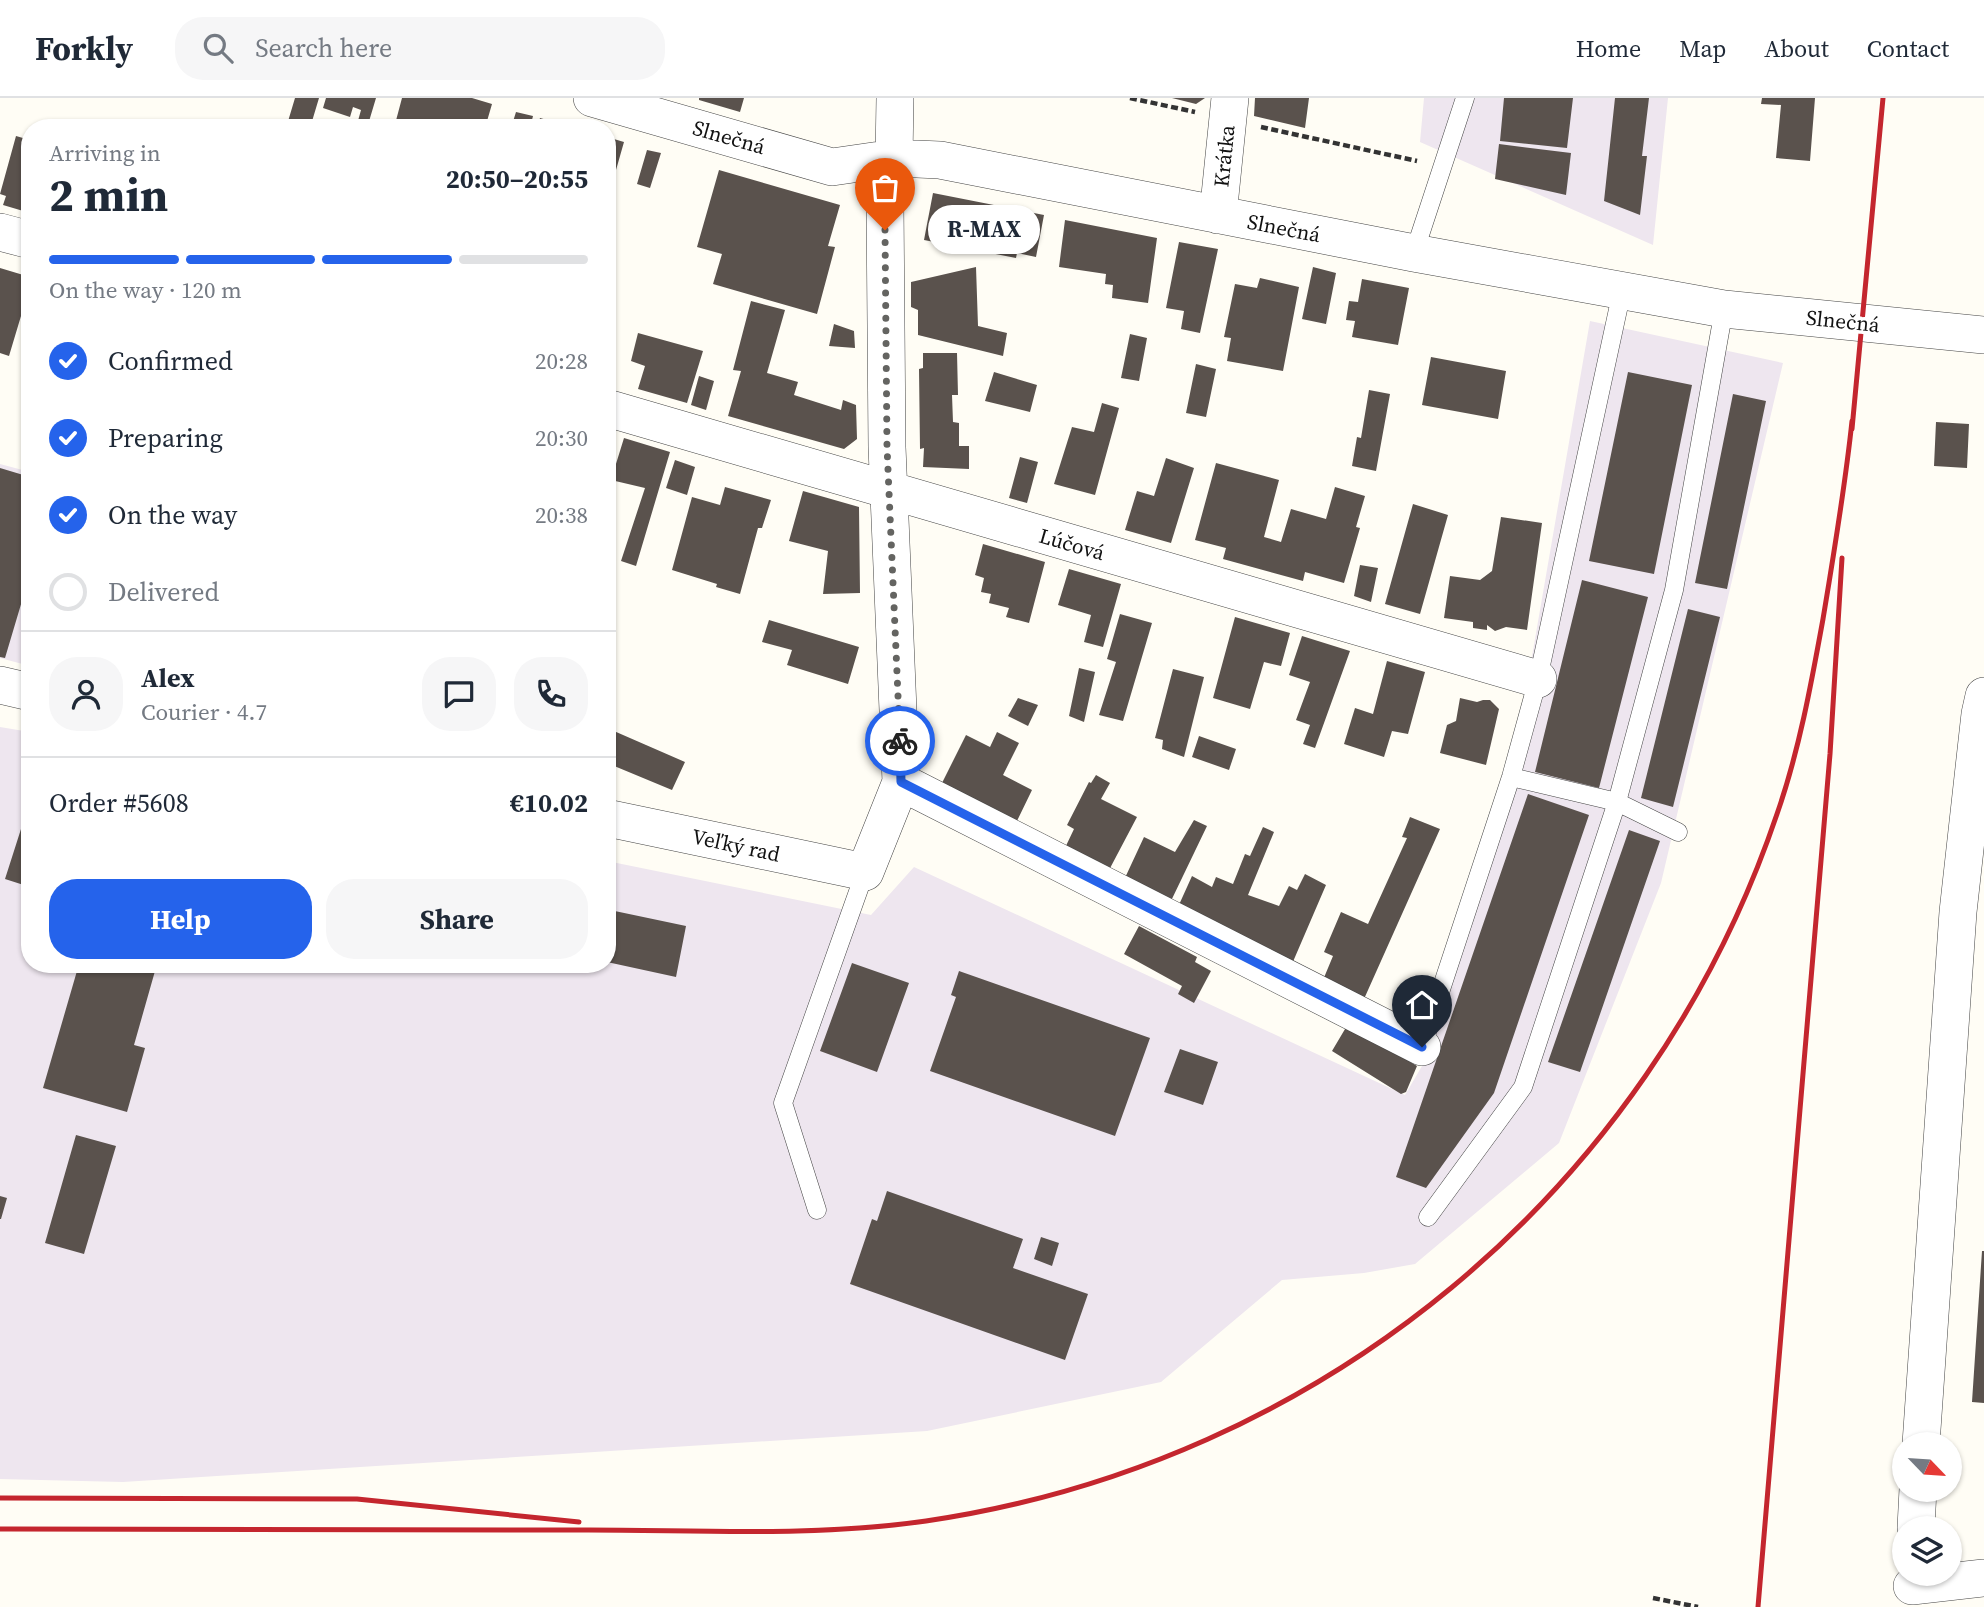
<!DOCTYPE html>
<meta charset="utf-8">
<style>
body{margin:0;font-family:"Source Serif 4",serif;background:#f6f6f7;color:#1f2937;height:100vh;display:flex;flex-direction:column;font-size:26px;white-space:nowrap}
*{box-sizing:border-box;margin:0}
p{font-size:23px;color:#747a83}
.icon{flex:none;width:38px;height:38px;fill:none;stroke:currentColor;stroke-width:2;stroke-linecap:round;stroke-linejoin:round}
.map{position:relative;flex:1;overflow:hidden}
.side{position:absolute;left:21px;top:21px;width:595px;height:854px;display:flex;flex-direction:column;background:#fff;border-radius:28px;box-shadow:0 2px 5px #0004}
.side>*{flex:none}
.needle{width:46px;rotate:115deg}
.fabs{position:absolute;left:1892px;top:1334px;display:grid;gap:14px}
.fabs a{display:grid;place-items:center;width:70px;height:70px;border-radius:50%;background:#fff;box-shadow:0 2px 5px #0004;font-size:35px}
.pin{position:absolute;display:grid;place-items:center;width:60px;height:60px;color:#fff;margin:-72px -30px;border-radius:50% 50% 50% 0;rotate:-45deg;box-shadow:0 0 7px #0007}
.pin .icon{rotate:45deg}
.courier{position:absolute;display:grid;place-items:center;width:70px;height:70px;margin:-35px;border:5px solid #2563eb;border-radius:50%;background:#fff;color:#222;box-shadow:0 2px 9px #0007}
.bubble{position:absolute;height:49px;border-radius:24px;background:#fff;box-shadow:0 2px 5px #0004;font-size:23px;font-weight:700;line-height:49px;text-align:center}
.head em{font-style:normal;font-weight:700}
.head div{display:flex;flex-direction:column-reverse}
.head{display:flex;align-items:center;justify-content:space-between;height:119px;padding:0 28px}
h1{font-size:46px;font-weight:700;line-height:52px}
.bar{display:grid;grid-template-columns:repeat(4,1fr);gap:10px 7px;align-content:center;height:84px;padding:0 28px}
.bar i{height:9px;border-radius:5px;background:#e0e1e3}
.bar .selected{background:#2563eb}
.bar p{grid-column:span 4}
.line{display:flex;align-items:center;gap:18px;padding:0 28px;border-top:2px solid #e0e1e3}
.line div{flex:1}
.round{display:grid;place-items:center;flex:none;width:74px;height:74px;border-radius:28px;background:#f6f6f7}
ol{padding:0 28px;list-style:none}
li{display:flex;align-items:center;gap:21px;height:77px}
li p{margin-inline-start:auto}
li .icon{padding:7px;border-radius:50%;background:#2563eb;color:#fff;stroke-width:4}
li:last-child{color:#747a83}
li i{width:38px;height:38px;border:4px solid #e0e1e3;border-radius:50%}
.cta{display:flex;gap:14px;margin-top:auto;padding:14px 28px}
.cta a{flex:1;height:80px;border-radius:28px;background:#2563eb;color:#fff;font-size:28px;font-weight:700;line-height:80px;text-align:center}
.cta a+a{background:#f6f6f7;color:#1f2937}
header{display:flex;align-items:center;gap:42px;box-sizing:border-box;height:98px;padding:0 35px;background:#fff;border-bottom:2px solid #e0e1e3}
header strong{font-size:33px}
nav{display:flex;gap:38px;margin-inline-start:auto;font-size:24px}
.search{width:490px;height:63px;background:#f6f6f7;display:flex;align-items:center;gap:18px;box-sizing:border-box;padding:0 24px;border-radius:28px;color:#747a83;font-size:26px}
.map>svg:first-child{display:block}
.industrial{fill:#eee6ef}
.building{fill:#5a524d}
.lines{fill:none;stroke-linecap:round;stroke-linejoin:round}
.lane-casing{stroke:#444;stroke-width:19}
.street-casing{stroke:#444;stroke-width:38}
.path{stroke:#333;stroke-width:4.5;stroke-dasharray:7 3.5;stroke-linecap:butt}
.lane{stroke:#fff;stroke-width:18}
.street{stroke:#fff;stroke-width:37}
.rail{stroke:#c4262e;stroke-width:5}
.done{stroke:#646461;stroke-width:7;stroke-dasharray:0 12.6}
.route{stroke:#2563eb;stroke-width:9}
.labels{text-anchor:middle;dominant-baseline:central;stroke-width:7;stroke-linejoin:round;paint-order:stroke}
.street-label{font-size:21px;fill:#111;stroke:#fff}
</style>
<header>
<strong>Forkly</strong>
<div class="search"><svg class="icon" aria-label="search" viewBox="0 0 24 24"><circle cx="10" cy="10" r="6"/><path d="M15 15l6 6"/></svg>Search here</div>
<nav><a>Home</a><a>Map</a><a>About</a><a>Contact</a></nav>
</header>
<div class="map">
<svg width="1984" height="1509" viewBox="0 0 1984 1509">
<rect width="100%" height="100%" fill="#fffdf5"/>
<path class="industrial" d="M 1424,0 L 1668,0 L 1653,147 L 1420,44 Z
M 1590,223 L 1783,265 L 1661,785 L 1559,1045 L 1415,1166 L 1364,1175 L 1282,1182 L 1161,1284 L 927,1333 L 123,1384 L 0,1381 L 0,629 L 30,634 L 30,866 L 607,866 L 607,763 L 871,817 L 914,769 L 1405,997 L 1422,968 L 1417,928 L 1480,762 L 1526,593 Z
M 0,366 L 30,374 L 30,568 L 0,560 Z"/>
<path class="building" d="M 295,0 L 319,0 L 310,30 L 286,30 Z
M 326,0 L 376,0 L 367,30 L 356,30 L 361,12 L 353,9 L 350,19 L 323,10 Z
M 402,0 L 472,0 L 492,6 L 485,30 L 394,30 Z
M 699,0 L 744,0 L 740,14 L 699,2 Z
M 1172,0 L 1205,0 L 1196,6 Z
M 1255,0 L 1309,0 L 1305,30 L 1254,18 Z
M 1504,0 L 1573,0 L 1567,50 L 1500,43 Z
M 1615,0 L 1649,0 L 1642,58 L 1647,58 L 1640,117 L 1604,103 Z
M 1762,0 L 1815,0 L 1810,63 L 1776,60 L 1781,7 L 1761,6 Z
M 516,14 L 533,18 L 530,30 L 511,30 Z
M 540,20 L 571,29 L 571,30 L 537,30 Z
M 16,38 L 30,42 L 30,115 L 3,107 L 6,98 L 0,96 Z
M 607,39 L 624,44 L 610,93 L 607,92 Z
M 1499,46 L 1571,55 L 1566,97 L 1495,81 Z
M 647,52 L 661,55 L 650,90 L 637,86 Z
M 719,72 L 840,107 L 828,148 L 835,149 L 817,216 L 713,186 L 722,156 L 697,149 Z
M 933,95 L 1044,117 L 1036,159 L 1017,155 L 1016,160 L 924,142 Z
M 1065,122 L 1157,140 L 1148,205 L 1112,200 L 1113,187 L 1105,186 L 1106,176 L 1059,169 Z
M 1179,144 L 1218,151 L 1200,235 L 1181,231 L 1184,213 L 1166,210 Z
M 976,169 L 978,228 L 1007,235 L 1003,258 L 918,237 L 918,212 L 911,209 L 911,184 Z
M 1313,169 L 1336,175 L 1326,226 L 1302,221 Z
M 0,170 L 30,179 L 30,210 L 24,208 L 9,258 L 0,255 Z
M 1260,180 L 1299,189 L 1283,273 L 1227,263 L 1231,240 L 1224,239 L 1235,186 L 1257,190 Z
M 1362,181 L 1409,190 L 1398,247 L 1352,239 L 1355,223 L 1346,222 L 1349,203 L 1358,204 Z
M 751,203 L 785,212 L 767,275 L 798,284 L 794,297 L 841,312 L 843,302 L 856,307 L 857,341 L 844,351 L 728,318 L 741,273 L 733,272 Z
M 834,226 L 854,233 L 855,250 L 829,248 Z
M 638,235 L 703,253 L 687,305 L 638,291 L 645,268 L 631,263 Z
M 1130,236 L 1147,240 L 1139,283 L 1121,280 Z
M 923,255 L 957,255 L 958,297 L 952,297 L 953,324 L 959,325 L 959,348 L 969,348 L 969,371 L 923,369 L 924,350 L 920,351 L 919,271 L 923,270 Z
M 1431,259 L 1506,273 L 1498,321 L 1422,307 Z
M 1196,266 L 1216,271 L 1206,319 L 1186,315 Z
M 994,274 L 1037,287 L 1030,314 L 985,303 Z
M 1628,274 L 1692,287 L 1654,476 L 1589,463 Z
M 699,278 L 714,283 L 706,312 L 691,307 Z
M 1369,292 L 1390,296 L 1376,373 L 1352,368 L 1357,339 L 1361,340 Z
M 1733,296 L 1766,303 L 1727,491 L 1695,485 Z
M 1102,305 L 1119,310 L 1095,397 L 1054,386 L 1072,329 L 1094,334 Z
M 1936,324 L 1969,326 L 1967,370 L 1934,368 Z
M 607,335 L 614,337 L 608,359 L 607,359 Z
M 624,340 L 670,354 L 636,468 L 621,463 L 645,390 L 611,382 Z
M 1020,359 L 1038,364 L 1027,405 L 1009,400 Z
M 1166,360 L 1194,370 L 1171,445 L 1125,432 L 1137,393 L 1154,398 Z
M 675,362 L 695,369 L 687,397 L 666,390 Z
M 1216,365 L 1279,382 L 1264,439 L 1281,444 L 1291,411 L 1326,421 L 1335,389 L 1365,398 L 1356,429 L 1360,430 L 1344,485 L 1305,474 L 1303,483 L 1223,461 L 1226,450 L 1195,442 Z
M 0,370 L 30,379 L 30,476 L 5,560 L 0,559 Z
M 725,389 L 771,402 L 762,430 L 758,430 L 740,496 L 716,489 L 717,486 L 672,472 L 692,399 L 720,407 Z
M 803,393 L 859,409 L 860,495 L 823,496 L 828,453 L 789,443 Z
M 1413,406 L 1448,417 L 1420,516 L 1385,506 Z
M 1501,419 L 1542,425 L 1527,532 L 1506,529 L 1495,533 L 1487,527 L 1487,532 L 1473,530 L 1473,524 L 1444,520 L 1450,478 L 1480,482 L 1492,473 Z
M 983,446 L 1045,464 L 1029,525 L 1006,519 L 1009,510 L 989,505 L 991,496 L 981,494 L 984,480 L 975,477 Z
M 1360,467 L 1378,470 L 1371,504 L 1354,498 Z
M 1069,471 L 1121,486 L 1103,549 L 1084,544 L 1091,517 L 1058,507 Z
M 1582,482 L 1648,499 L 1599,690 L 1535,674 Z
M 1688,511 L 1720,519 L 1673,709 L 1641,700 Z
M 1120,516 L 1152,525 L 1123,623 L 1099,617 L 1116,564 L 1107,561 Z
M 1235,519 L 1290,535 L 1281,568 L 1264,564 L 1250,611 L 1213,600 Z
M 769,522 L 859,549 L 848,586 L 787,567 L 792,552 L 762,544 Z
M 1302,538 L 1350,553 L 1315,650 L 1303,646 L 1310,627 L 1296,622 L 1310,584 L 1289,577 Z
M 1387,563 L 1425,574 L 1408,636 L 1392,633 L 1384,659 L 1344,646 L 1355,610 L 1373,616 Z
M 1079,570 L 1095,574 L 1084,624 L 1069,618 Z
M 1173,571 L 1204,579 L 1184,659 L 1162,651 L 1163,642 L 1155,640 Z
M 1018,600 L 1038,607 L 1028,628 L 1008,618 Z
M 1460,600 L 1477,604 L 1483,602 L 1490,602 L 1499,611 L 1486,667 L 1440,655 L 1447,627 L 1456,623 Z
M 607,630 L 685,664 L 672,692 L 607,665 Z
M 997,634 L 1019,645 L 1003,677 L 1032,692 L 1015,727 L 940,689 L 966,637 L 990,649 Z
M 1199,638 L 1236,651 L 1229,672 L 1192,659 Z
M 1096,677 L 1110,685 L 1101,701 L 1137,719 L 1108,774 L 1064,752 L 1074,731 L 1067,727 L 1089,684 L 1091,685 Z
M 1528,696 L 1589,717 L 1494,995 L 1426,1090 L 1396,1079 Z
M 1410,719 L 1440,731 L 1364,901 L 1323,882 L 1333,858 L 1324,854 L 1341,814 L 1368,826 L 1407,740 L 1402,739 Z
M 1194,722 L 1207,728 L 1170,805 L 1124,782 L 1144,739 L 1175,754 Z
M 1263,729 L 1274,734 L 1248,797 L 1279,808 L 1289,788 L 1297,792 L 1305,776 L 1326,787 L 1292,866 L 1178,809 L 1192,778 L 1212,789 L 1216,779 L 1233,786 L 1245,756 L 1250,758 Z
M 21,731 L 30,734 L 30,789 L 5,781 Z
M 1629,732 L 1660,743 L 1580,974 L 1548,964 Z
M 610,812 L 686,828 L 676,879 L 607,864 L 607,826 Z
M 1139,828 L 1197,859 L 1195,864 L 1211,873 L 1194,905 L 1178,896 L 1182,888 L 1124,856 Z
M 852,865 L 909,885 L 877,974 L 820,953 Z
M 79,866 L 157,866 L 134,947 L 145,950 L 127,1014 L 43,990 Z
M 959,873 L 1150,940 L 1115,1038 L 930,973 L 956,899 L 951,897 Z
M 1348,926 L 1417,968 L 1406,994 L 1401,996 L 1332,953 Z
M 1180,951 L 1218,964 L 1203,1007 L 1164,994 Z
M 76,1037 L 116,1048 L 84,1156 L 45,1145 Z
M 887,1093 L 1023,1141 L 1013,1170 L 1088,1196 L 1065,1262 L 850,1186 L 872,1121 L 877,1123 Z
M 0,1098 L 7,1100 L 1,1121 L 0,1121 Z
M 1041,1139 L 1059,1145 L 1052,1168 L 1034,1161 Z
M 1982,1153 L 1984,1153 L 1984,1305 L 1972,1304 Z"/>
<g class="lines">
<defs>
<path id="lane" d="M 1414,155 L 1465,0
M 1511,679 L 1617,704 L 1678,734
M 1422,949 L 1511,679 L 1538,581 L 1622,193
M 817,1112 L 783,1005 L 865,774
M 1428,1119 L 1523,989 L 1617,704 L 1674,492 L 1724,211"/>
<path id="street" d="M 592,0 L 832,69 L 894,60 L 940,62 L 1414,155 L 1724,211 L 1984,237
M 1218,117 L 1230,0
M 0,134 L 30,142
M 607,310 L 1538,581
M 0,587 L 30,594
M 901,684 L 1422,949
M 607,720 L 865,774 L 901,684 L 887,349 L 885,106 L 886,89 L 894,60 L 895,0
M 1921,1346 L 1958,814 L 1980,616 L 1984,598
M 1916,1430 L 1918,1391
M 1912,1488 L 1984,1480"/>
</defs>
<use href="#lane" class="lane-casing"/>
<use href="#street" class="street-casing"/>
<path class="path" d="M 1130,0 L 1195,14
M 1261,29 L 1417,63
M 1653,1500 L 1698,1509"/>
<use href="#lane" class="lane"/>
<use href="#street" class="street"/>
<path class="rail" d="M 1852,331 L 1883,0
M 0,1400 L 357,1401 L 579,1424
M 0,1431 C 196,1433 392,1433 589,1432 C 701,1432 815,1439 926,1423 C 1321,1365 1649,1094 1777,716 C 1799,653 1811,587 1823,521 C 1834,455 1845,390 1852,323
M 1758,1509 L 1830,656 L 1842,460"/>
</g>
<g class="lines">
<path class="done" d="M 885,132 L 887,349 L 900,643"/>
<path class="route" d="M 900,643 L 901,684 L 1422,949"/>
</g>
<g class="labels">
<g class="street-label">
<text transform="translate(729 39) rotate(16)">Slnečná</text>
<text transform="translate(1224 58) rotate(-84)">Krátka</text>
<text transform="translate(1284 130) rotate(11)">Slnečná</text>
<text transform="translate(1843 223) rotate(6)">Slnečná</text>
<text transform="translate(1072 446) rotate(16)">Lúčová</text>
<text transform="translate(736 747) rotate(12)">Veľký rad</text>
</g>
</g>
</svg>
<div class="fabs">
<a><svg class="needle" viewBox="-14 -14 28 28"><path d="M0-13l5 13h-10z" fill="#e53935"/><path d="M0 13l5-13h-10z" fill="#747a83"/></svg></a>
<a><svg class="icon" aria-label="layers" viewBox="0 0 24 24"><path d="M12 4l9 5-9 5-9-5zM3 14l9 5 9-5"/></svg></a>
</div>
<div class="pin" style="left:885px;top:132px;background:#ea580c"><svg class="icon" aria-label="bag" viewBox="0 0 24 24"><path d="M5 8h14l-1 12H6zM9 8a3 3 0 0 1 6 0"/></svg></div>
<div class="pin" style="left:1422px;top:949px;background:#1f2937"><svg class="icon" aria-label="home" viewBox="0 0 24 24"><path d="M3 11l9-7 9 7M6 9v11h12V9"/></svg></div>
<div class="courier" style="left:900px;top:643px"><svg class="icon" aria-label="bike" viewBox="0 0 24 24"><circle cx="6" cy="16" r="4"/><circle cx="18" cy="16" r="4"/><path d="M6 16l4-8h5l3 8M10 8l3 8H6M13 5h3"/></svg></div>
<div class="bubble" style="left:928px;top:107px;width:112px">R-MAX</div>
<section class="side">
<div class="head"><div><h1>2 min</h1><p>Arriving in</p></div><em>20:50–20:55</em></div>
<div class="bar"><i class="selected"></i><i class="selected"></i><i class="selected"></i><i></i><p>On the way · 120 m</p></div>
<ol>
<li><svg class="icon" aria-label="check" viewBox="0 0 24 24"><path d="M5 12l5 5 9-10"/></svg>Confirmed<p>20:28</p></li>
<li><svg class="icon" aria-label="check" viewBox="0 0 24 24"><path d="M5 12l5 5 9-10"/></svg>Preparing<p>20:30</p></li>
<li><svg class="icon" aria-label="check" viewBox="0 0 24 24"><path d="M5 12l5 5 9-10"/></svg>On the way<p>20:38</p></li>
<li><i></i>Delivered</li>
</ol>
<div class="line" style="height:126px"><a class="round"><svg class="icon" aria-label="person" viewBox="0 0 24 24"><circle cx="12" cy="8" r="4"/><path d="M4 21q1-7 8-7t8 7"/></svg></a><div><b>Alex</b><p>Courier · 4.7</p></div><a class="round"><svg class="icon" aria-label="chat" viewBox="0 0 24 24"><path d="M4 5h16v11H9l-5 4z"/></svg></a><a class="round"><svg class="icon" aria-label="phone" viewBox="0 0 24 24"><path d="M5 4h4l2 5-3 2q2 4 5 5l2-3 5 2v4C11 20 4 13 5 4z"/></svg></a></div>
<div class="line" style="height:91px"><div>Order #5608</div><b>€10.02</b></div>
<div class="cta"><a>Help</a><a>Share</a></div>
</section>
</div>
